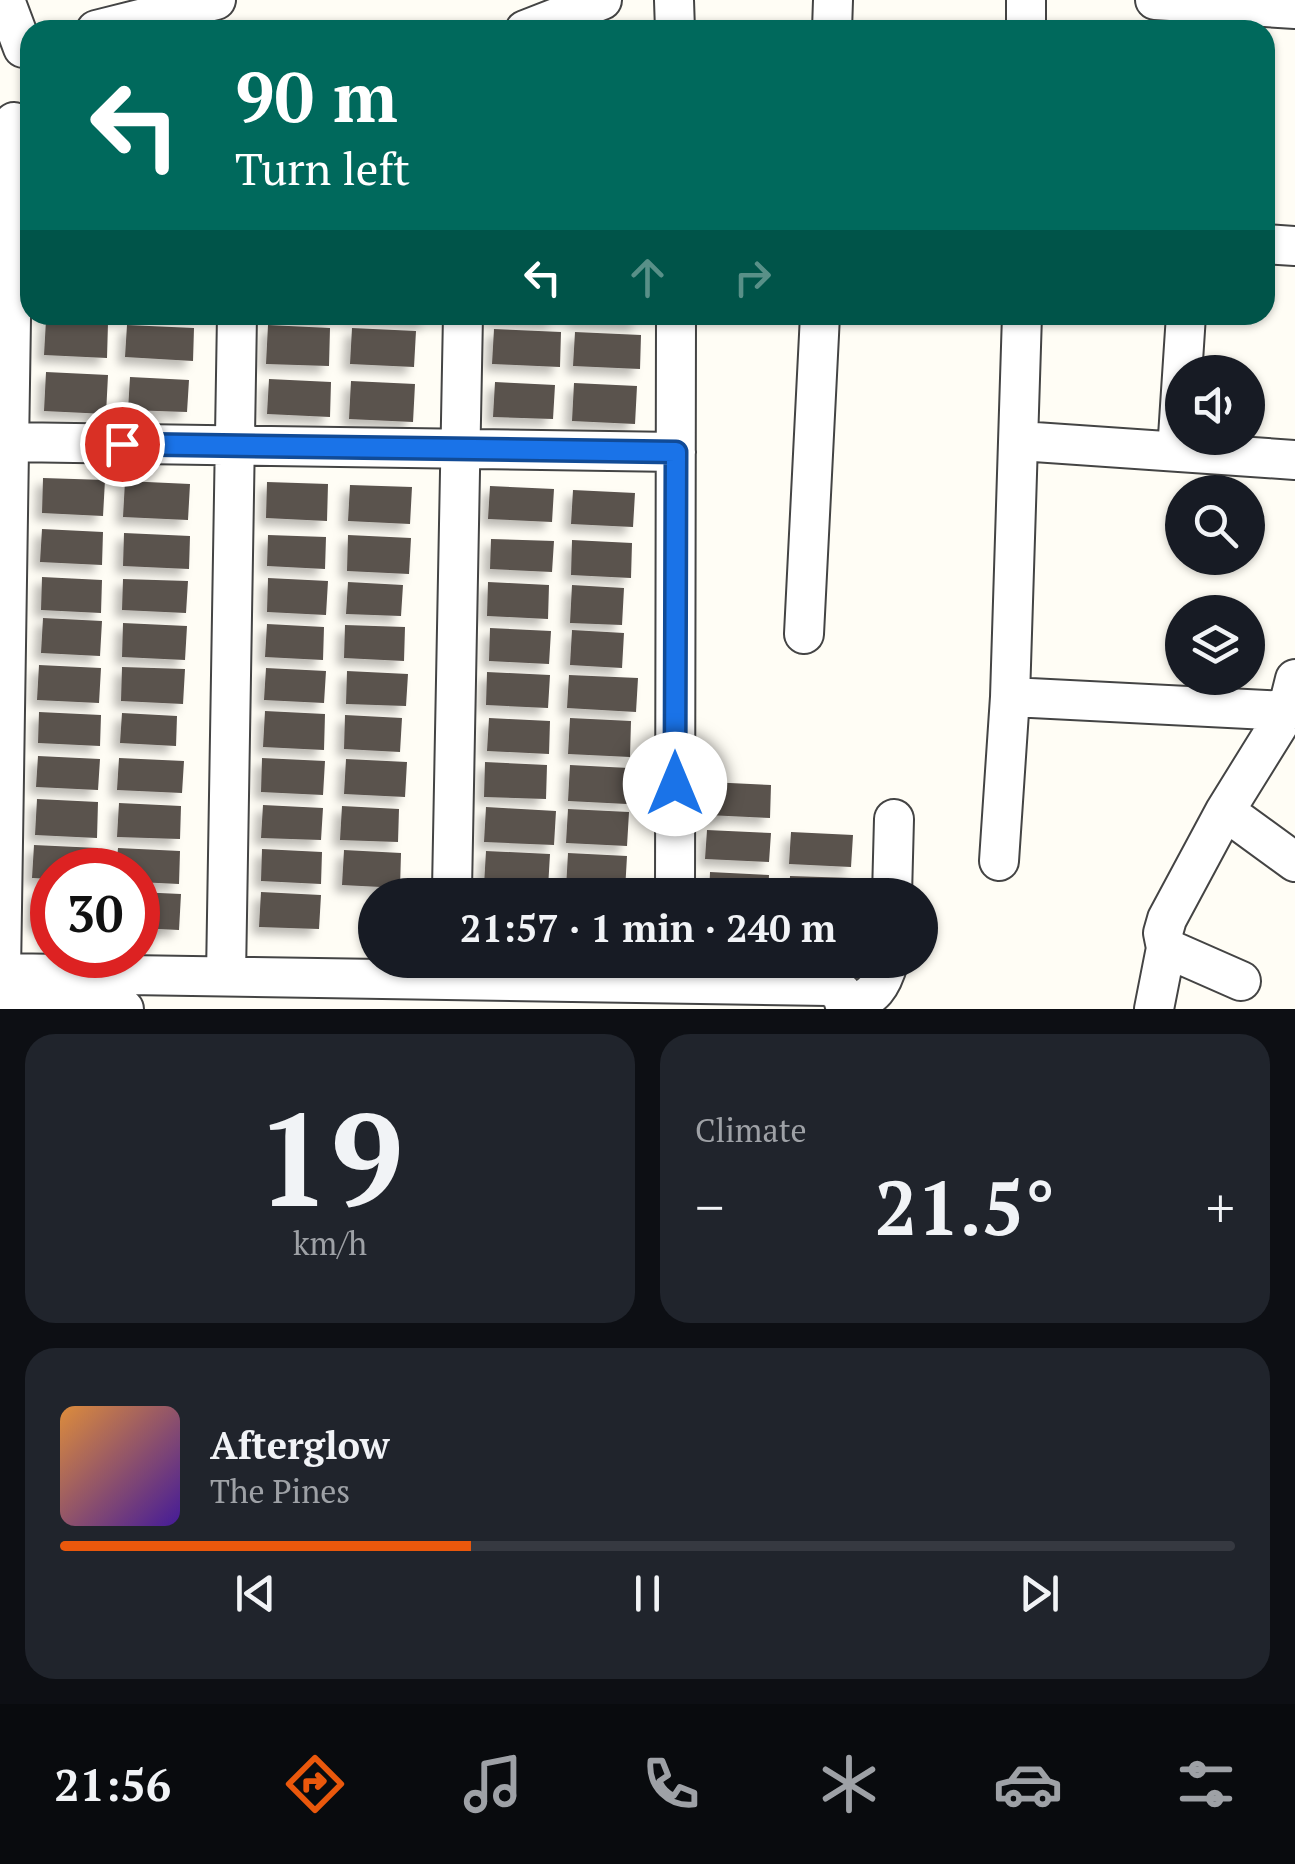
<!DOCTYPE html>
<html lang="en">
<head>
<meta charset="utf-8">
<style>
	:root { --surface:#171b24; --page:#20242c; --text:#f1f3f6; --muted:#9ea1a6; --line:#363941; --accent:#ea580c }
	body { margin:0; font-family:"PT Serif",serif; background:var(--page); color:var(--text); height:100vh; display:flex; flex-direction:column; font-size:38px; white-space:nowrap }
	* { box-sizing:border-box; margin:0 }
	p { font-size:32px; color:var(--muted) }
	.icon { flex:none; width:55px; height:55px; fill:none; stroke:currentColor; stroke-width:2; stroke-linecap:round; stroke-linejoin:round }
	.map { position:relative; height:1009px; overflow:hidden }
	.side { display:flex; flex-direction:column; gap:25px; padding:25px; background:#0d0f14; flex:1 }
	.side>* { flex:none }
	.hud { position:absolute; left:20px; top:20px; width:1255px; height:305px; border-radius:30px; box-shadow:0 2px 8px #0004; background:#00695c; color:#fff; overflow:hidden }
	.fabs { position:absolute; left:1165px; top:355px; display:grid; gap:20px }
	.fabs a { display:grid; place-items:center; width:100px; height:100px; border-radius:50%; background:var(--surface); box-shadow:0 2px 8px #0004; font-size:50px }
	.speed { position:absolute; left:30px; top:848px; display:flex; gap:20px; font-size:50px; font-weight:700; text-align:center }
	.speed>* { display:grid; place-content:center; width:130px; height:130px; border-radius:50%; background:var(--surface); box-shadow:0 2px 8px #0004; line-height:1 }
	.speed .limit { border:15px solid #d22; background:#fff; color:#111 }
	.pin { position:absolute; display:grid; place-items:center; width:85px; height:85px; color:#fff; margin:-42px; border:5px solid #fff; border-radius:50%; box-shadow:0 2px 10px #0007 }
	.me { position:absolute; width:110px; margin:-55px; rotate:0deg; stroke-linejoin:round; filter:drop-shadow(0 0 8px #0008) }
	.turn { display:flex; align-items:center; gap:35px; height:210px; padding:0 50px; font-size:45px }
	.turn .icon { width:130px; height:130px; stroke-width:2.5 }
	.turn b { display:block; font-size:70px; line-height:85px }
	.lanes { display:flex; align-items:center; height:95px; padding:0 50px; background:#0003; justify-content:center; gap:50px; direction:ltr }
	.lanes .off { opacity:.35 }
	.big { font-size:75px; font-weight:600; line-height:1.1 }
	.side .tile { flex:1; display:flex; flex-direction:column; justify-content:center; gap:15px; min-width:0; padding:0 35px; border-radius:30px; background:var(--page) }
	.side .dial { align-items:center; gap:0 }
	.dial b { font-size:130px; line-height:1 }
	.song { display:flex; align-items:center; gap:30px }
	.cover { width:120px; height:120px; border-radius:15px; background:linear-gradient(135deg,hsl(30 70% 55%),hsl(260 70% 35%)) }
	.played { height:10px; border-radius:5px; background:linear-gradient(90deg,var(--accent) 35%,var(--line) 35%) }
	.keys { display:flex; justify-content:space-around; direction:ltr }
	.heat { display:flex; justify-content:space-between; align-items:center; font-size:55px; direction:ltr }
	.side .tiles { flex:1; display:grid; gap:25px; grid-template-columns:1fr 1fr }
	.tile:last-child { grid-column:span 2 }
	.trip { position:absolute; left:358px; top:878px; width:580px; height:100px; border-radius:50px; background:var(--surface); box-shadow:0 2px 8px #0004; font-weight:600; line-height:100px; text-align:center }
	.tab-bar { display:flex; height:160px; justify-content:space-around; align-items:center; background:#090b0e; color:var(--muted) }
	.tab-bar .icon { width:70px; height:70px }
	.tab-bar .on { color:var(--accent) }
	.tab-bar b { font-size:45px; color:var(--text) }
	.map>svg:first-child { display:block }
	.building { fill:#5a524d; filter:url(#shadow) }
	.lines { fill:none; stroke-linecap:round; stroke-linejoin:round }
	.minor-casing { stroke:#444; stroke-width:42 }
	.minor { stroke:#fff; stroke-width:38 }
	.route-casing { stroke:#114b97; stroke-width:25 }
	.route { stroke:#1a73e8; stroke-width:18 }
</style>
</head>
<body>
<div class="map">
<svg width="1295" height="1009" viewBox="0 0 1295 1009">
	<defs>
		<filter id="shadow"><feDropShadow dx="-7" dy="7" stdDeviation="5" flood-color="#0004"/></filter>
	</defs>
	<rect width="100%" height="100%" fill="#fffdf5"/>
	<path class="building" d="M291,315H331V320L291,318Z
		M351,315H428L427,322L350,318Z
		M493,315H555V322L493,319Z
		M575,315H639V324L575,321Z
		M46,320L108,323L107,358L44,355Z
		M127,325L194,328L193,361L125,357Z
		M268,325L330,328L329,366L266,364Z
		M352,328L416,331L414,367L350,364Z
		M494,329L561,332L560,367L492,364Z
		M575,332L641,335L640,369L573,366Z
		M46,372L108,375L106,414L44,411Z
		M130,377L189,380L187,412L128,410Z
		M269,379L331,382L330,417L267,414Z
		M351,381L415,384L413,422L349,419Z
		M495,382L555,385L553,419L493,417Z
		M574,383L637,386L635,424L572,421Z
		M43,478L105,480L103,516L42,513Z
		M125,481L190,484L188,520L123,517Z
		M267,482L328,484L327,521L266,518Z
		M350,485L412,487L410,524L348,521Z
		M490,486L554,489L552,522L488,519Z
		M573,490L635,493L633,527L571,524Z
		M42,529L103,532L102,565L40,562Z
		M124,533L190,536L189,569L123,566Z
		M268,535L326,537L325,569L267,566Z
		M348,535L411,538L409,574L347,571Z
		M491,539L554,541L552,572L490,569Z
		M572,540L632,543L631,578L571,575Z
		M42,577L102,580L101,613L41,610Z
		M268,578L328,581L326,615L267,612Z
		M123,579L188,581L186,613L122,610Z
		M348,582L403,585L401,616L346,614Z
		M488,582L549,585L548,619L487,616Z
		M572,585L624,588L622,625L570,623Z
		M43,618L102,621L100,656L41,653Z
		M123,623L187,626L185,660L122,657Z
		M267,624L324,627L323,660L265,657Z
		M345,625L405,627L404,661L344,658Z
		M490,628L551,631L549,664L489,661Z
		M572,630L624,633L622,668L570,665Z
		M39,665L101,668L99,703L37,700Z
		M122,667L185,669L183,704L121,701Z
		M266,668L326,671L324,703L264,700Z
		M347,671L408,674L406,706L346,704Z
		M487,672L550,675L548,708L486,705Z
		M569,675L638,678L636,712L567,708Z
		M265,711L325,714L324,750L263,747Z
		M39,712L101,715L100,746L38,743Z
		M122,713L177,716L176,746L120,743Z
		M345,715L402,718L400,752L344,749Z
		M489,718L550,721L549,754L487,751Z
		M570,718L631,721L630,757L568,754Z
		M38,756L100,759L98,790L36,787Z
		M119,758L184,761L182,793L117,790Z
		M262,758L325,761L323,795L261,792Z
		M346,759L407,762L405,797L344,794Z
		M485,762L547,765L546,799L484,797Z
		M570,765L629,768L627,804L568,801Z
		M709,782L771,785L770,818L707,815Z
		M37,799L98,802L97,838L35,835Z
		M119,803L181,806L180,839L117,837Z
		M263,805L323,808L321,840L261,838Z
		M342,806L399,809L398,842L340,840Z
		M486,807L556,811L554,845L484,842Z
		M568,809L629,812L627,846L566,843Z
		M707,830L771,833L769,862L705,859Z
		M791,832L853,835L851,867L789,864Z
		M34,845L98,848L97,870H52V879L32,878Z
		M118,848L180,851L179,884L138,882V870H116Z
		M262,849L322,852L321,884L261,881Z
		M344,850L401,853L400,888L342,885Z
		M486,851L550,854L548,888L484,885Z
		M568,853L627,856L625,891L566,888Z
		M710,872L769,875L768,895H709Z
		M790,876L852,878L851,895H789Z
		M36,891L52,892V925L34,924Z
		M138,892L181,894L179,930L138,928Z
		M261,892L321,895L319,929L259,927Z"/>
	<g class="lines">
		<g class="minor-casing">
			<path id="minor" d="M5,0L23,48
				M674,0L675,30
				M1155,0L1295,9
				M96,30L216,0
				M525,30L602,0
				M832,30L833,0
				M1026,30V0
				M1265,244L1295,246
				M1022,315L1010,697L1287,711L1295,679
				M1020,441L1295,460
				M9,442L676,452
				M1177,452L1186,315
				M804,634L820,315
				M1225,811L1295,862
				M999,861L1010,697
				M452,890L463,315
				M675,895L676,315
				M892,895L894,819
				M0,973L828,986L841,992L846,1009
				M1,973L14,122
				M226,976L237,315
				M1241,981L1166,948L1163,933L1167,919L1225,811L1287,711
				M847,1006C874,998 882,986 889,960
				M0,1007L124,1009
				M1154,1009L1166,948"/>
		</g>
		<use href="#minor" class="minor"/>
	</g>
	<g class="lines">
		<g class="route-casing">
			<path id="route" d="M122,444L676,452L675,784"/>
		</g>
		<use href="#route" class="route"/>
	</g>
</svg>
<div class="fabs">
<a><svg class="icon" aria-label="sound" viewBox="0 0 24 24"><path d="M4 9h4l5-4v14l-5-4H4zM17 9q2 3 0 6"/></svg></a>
<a><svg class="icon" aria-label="search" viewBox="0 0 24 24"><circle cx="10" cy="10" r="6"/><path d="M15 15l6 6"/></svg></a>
<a><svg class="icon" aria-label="layers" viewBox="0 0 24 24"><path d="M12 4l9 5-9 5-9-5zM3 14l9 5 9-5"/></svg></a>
</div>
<div class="speed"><div class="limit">30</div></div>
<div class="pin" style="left:122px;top:444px;background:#d93025"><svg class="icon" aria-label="arrive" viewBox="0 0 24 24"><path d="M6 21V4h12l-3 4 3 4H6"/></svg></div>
<svg class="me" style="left:675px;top:784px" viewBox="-20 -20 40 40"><circle r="19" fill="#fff"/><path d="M0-13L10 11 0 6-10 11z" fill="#1a73e8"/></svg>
<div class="trip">21:57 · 1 min · 240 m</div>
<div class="hud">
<div class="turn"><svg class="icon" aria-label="left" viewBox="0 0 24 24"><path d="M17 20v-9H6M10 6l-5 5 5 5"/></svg><div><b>90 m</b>Turn left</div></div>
<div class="lanes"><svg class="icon" aria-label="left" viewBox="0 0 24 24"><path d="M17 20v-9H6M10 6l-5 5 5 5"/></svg><svg class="icon off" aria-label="ahead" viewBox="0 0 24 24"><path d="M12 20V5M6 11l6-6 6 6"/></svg><svg class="icon off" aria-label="right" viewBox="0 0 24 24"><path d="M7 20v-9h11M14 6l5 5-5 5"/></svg></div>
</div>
</div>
<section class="side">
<div class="tiles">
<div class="tile dial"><b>19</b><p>km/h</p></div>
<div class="tile"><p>Climate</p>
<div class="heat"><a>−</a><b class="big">21.5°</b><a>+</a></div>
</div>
<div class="tile">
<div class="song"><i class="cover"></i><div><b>Afterglow</b><p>The Pines</p></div></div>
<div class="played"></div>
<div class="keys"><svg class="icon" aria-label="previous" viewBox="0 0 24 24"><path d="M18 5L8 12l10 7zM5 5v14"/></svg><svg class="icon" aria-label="pause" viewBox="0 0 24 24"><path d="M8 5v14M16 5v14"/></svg><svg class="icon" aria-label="next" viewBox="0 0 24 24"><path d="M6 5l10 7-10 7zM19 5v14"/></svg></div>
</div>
</div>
</section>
<nav class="tab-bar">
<b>21:56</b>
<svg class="icon on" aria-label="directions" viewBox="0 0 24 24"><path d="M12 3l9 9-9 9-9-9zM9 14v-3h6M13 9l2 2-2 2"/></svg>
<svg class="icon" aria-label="music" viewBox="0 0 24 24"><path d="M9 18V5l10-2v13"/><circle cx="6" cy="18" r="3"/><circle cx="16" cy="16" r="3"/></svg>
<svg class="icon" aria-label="phone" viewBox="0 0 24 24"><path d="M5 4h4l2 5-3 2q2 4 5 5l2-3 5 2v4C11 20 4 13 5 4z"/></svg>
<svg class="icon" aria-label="climate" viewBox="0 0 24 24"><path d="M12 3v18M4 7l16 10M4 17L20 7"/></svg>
<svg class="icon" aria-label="car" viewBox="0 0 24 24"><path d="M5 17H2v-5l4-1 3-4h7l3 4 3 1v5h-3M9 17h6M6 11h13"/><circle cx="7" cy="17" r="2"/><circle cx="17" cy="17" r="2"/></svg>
<svg class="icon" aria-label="filters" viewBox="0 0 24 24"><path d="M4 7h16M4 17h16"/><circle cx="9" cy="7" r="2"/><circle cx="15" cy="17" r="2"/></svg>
</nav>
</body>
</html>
